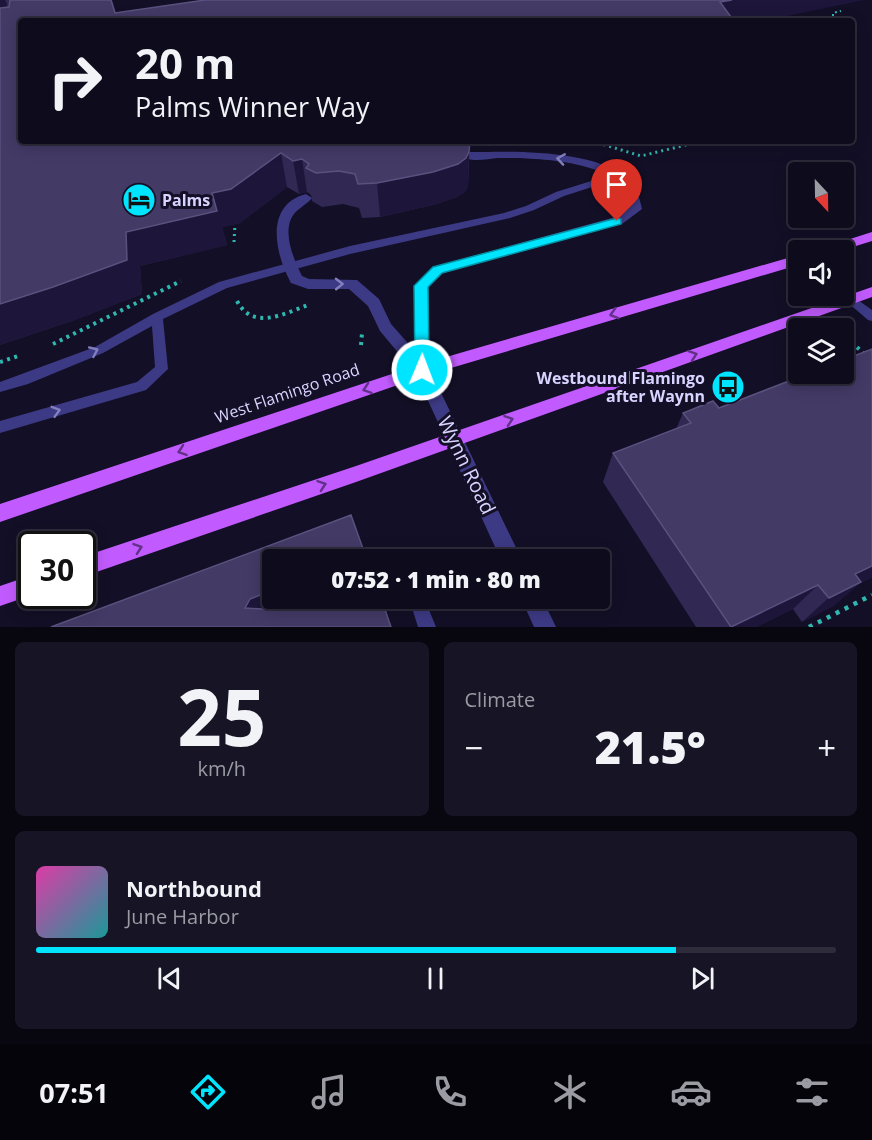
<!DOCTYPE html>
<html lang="en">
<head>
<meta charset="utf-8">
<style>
	:root { --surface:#0e0b1c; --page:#171425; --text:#f1f3f6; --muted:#9b9ba3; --line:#2e2b3b; --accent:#00e5ff }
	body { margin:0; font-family:"Open Sans",sans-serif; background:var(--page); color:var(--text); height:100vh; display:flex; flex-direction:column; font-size:22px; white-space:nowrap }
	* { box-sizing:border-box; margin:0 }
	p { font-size:20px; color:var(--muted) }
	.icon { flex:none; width:33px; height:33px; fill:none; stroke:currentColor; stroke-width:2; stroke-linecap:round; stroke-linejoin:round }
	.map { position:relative; height:627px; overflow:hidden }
	.sheet { display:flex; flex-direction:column; gap:15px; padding:15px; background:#08060f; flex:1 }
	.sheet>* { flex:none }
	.guide { position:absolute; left:18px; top:18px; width:837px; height:126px; border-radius:6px; box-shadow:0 3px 15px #0003,0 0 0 2px var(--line); background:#0e0b1c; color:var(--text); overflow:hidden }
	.needle { width:39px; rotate:158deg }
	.controls { position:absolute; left:788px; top:162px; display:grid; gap:12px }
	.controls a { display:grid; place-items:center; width:66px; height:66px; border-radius:6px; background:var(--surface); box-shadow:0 3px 15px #0003,0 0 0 2px var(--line); font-size:30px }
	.speed { position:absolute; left:18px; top:531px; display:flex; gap:12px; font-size:30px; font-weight:700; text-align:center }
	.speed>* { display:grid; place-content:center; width:78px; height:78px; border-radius:50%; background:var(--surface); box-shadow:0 3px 15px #0003,0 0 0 2px var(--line); line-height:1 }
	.speed .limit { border:3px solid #111; border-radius:9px; background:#fff; color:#111 }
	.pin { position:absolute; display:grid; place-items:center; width:51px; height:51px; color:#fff; margin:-62px -26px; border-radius:50% 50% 50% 0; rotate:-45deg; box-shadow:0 0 6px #0007 }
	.pin .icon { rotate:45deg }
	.me { position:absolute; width:66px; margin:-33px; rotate:1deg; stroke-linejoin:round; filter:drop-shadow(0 0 4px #0008) }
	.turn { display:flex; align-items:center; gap:21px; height:126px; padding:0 18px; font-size:27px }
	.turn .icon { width:78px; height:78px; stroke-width:2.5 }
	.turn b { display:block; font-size:42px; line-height:51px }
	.big { font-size:45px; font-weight:800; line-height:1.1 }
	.sheet .widget { flex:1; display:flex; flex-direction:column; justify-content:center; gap:9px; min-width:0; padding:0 21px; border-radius:9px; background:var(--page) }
	.sheet .dial { align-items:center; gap:0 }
	.dial b { font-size:78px; line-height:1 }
	.song { display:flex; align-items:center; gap:18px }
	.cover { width:72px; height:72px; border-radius:9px; background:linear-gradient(135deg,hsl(320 70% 55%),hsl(180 70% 35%)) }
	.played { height:6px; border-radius:3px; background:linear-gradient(90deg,var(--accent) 80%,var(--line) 80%) }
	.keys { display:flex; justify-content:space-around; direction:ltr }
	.heat { display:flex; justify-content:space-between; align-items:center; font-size:33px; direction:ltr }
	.sheet .tiles { flex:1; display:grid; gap:15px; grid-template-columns:1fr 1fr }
	.widget:last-child { grid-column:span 2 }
	.trip { position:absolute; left:262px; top:549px; width:348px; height:60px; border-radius:6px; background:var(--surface); box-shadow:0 3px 15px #0003,0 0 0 2px var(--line); font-weight:800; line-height:60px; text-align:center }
	.tab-bar { display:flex; height:96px; justify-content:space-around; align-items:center; background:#06040b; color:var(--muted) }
	.tab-bar .icon { width:42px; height:42px }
	.tab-bar .active { color:var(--accent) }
	.tab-bar b { font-size:27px; color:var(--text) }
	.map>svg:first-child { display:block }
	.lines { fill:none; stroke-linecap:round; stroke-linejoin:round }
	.path-far3 { stroke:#2fb8b0; stroke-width:2; stroke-dasharray:2 3; stroke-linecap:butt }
	.path-far2 { stroke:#2fb8b0; stroke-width:3; stroke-dasharray:2 4; stroke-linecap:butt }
	.path-far1 { stroke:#2fb8b0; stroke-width:4; stroke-dasharray:3 4.5; stroke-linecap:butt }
	.path { stroke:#2fb8b0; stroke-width:4.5; stroke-dasharray:4 6; stroke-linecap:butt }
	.service { fill:#3d3a85; fill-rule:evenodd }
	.minor { fill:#3d3a85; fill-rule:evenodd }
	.tertiary { fill:#3d3a85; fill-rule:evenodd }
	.primary { fill:#c25bff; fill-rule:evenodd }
	.wall { fill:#312854 }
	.shaded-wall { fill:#1d163a }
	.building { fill:#433a66; stroke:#5a527e; stroke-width:1.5 }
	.oneway { stroke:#837fbc }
	.oneway2 { stroke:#623188 }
	.route { fill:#00e5ff; stroke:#0095a6; stroke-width:1.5 }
	.labels { text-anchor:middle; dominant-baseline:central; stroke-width:6; stroke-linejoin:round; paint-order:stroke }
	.poi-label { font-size:16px; font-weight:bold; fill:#d9d4ff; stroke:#130f26; text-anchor:start }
	.street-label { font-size:16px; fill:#d9d4ff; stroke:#130f26 }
	.near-street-label { font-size:20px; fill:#d9d4ff; stroke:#130f26 }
</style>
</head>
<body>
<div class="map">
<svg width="872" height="627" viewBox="0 0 872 627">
	<rect width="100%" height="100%" fill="#130f26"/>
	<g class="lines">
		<path class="path-far3" d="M833,21V13L841,11"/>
		<path class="path-far2" d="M592,141L641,156L702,141
			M234,242L235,224"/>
		<path class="path-far1" d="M237,301C253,331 283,314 308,305
			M846,337L872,361
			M53,344L181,281
			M361,345L362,333
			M0,362L18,356"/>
		<path class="path" d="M809,627L872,595"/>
		<path class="service" d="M617,173L620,174V178L564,196L534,210L510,218L350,254L227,288L163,319L168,369L146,390L0,433V421L137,382L155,367L152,326L103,353L28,384L0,392V382L95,347L153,314L219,282L350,246L504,213L526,206L556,192Z
			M851,295L872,310V321L868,320L847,302L845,299L847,296Z
			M348,598H364L375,627H357Z
			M421,603L427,605L436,627H418L413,611L415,605Z"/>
		<path class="minor" d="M485,152C522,151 596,152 625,177C636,186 639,196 642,209L622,224L443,273L428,288L430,370L428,374L422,376L416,374L380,331L368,306L349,289H308L291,283C275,254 264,205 306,194L312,198C307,204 299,208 294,214C281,231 294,260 302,276L309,279L357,280L379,299L391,324L414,350V286L433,267L612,218L629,208C628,203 628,198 626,194C611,159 530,158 498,158C487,159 470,163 462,156L468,152Z"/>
		<path class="tertiary" d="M422,364L428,366L430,370L522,560H501L414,370L416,366Z
			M521,598H542L556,627H534Z"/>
		<path class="primary" d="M872,232V241L843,250H823L825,247Z
			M798,255V265L424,376L0,522V504L422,364Z
			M872,287V297L356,482L82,577V557L356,466Z
			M32,575V595L0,606V586Z"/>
	</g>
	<path class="wall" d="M0,0H112L116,13L864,0L21,21L470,141L468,186L465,192L457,197L433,205L380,217L362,218L359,208L343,204L322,207L312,201L311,195L307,192L299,194L287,187L240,223L222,227L227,245L140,266L142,294L72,321L0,345Z
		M872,349V577L860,583L833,606L802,622L793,609L756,627H696L603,482L613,453L676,429L683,413L719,408Z
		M273,560V598L351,610L370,609L366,598H381L391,627H51Z"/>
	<path class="shaded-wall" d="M0,0H5L7,4L5,29L0,31Z
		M732,0H864L763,21H714L720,2Z
		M469,152L468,186L465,192L457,197L433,205L380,217L377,183Z
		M281,153L287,187L240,223L222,227L227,245L140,266L142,294L72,321L0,345V304L126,232L212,193Z
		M302,159L307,192L299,194L293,161Z
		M872,566V577L860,583L833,606L802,622L855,574Z
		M818,585L793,609L756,627H731Z
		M273,590V598H309L260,619L245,608L250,599Z"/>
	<path class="building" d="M10,0H111L115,13L205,0H732L720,2L734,21H21V141H470L469,152L466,158L458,164L433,172L377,183L358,184L355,174L339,171L316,173L306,168L309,164L302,159L293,161L281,153L231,189L212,193L217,211L126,232L127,260L53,287L0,304V8L9,7Z
		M872,349V566L855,574L861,582L829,598L818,585L731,627L613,453L691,423L683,413L713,401L719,408L807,374H843V360Z
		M351,515L367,560H273V590L250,599L245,608L279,610L307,598H347L351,610L373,609L369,598H381L391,627H51Z"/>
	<defs><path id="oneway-chevron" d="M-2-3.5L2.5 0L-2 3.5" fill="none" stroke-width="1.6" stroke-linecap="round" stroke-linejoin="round" transform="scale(1.5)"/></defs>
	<g class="oneway">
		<use href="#oneway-chevron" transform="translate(561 159) rotate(-171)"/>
		<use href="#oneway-chevron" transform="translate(339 284) rotate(-1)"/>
		<use href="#oneway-chevron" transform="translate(94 351) rotate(-24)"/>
		<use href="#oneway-chevron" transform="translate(56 411) rotate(-16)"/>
	</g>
	<g class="oneway2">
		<use href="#oneway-chevron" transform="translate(614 314) rotate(164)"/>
		<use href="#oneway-chevron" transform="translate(693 355) rotate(-19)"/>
		<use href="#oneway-chevron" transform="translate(367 389) rotate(161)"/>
		<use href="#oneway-chevron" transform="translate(509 420) rotate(-19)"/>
		<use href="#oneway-chevron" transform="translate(182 451) rotate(161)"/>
		<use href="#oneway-chevron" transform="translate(322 485) rotate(-19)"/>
		<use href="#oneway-chevron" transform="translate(138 548) rotate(-19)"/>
	</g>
	<path class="route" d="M617,218L621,219V224L442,273L428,287L429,370L427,374H417L415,370L414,286L433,267Z"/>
	<defs>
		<g id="hotel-disc" transform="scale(1.725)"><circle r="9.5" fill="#00e5ff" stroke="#130f26"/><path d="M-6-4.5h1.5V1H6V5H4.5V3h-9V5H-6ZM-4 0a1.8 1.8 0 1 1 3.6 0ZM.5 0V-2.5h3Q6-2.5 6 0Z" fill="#111"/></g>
		<g id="bus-disc" transform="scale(1.725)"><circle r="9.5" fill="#00e5ff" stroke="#130f26"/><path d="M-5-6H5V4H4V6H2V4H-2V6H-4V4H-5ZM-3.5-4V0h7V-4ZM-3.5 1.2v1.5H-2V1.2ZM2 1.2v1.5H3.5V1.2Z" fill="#111"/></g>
	</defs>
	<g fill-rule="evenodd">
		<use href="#hotel-disc" x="139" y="200"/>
		<use href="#bus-disc" x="728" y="387"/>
	</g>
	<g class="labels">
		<g class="poi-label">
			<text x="162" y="200">Palms</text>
			<text x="705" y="378" text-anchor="end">Westbound Flamingo<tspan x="705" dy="18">after Waynn</tspan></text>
		</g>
		<g class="street-label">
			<text transform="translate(287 393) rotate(-19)">West Flamingo Road</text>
		</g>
		<g class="near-street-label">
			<text transform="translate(467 465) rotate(64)">Wynn Road</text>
		</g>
	</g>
</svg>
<div class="controls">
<a><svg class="needle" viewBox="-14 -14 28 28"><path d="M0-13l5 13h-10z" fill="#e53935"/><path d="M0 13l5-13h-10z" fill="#9b9ba3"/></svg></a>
<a><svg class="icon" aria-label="sound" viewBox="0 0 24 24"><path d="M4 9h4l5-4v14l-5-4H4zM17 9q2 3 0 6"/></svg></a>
<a><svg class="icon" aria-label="layers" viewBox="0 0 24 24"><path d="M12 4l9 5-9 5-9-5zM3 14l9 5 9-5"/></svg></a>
</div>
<div class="speed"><div class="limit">30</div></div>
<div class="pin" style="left:617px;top:221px;background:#d93025"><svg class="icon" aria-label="arrive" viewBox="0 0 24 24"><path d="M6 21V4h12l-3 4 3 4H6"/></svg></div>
<svg class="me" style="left:422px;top:370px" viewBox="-20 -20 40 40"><circle r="17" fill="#00e5ff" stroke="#fff" stroke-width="3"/><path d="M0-11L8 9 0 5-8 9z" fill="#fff"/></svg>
<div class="trip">07:52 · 1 min · 80 m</div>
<div class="guide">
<div class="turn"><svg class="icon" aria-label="right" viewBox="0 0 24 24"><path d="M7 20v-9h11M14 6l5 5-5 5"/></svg><div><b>20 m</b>Palms Winner Way</div></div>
</div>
</div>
<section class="sheet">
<div class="tiles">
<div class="widget dial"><b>25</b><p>km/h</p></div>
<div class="widget"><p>Climate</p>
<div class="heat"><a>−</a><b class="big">21.5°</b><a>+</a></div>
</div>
<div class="widget">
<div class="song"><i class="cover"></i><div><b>Northbound</b><p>June Harbor</p></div></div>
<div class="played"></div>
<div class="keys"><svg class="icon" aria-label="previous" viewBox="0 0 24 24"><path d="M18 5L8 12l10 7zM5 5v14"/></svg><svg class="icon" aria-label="pause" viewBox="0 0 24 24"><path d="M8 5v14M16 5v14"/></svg><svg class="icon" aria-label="next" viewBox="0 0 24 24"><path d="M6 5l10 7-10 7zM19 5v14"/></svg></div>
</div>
</div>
</section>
<nav class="tab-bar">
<b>07:51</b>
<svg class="icon active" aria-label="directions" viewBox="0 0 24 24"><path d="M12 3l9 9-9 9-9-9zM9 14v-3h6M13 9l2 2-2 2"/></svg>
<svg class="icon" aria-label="music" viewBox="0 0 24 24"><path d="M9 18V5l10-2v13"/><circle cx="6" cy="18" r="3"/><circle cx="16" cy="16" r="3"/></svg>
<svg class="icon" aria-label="phone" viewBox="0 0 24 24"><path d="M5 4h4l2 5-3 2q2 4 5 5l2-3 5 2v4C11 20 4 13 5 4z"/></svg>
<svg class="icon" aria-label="climate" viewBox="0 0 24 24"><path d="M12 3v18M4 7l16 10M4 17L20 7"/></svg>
<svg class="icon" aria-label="car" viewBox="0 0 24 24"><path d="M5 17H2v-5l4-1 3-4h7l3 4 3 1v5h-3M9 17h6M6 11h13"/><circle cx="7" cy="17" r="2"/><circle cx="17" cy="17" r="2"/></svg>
<svg class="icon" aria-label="filters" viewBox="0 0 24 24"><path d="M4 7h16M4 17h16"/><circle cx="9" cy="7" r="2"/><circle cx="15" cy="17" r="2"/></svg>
</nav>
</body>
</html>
